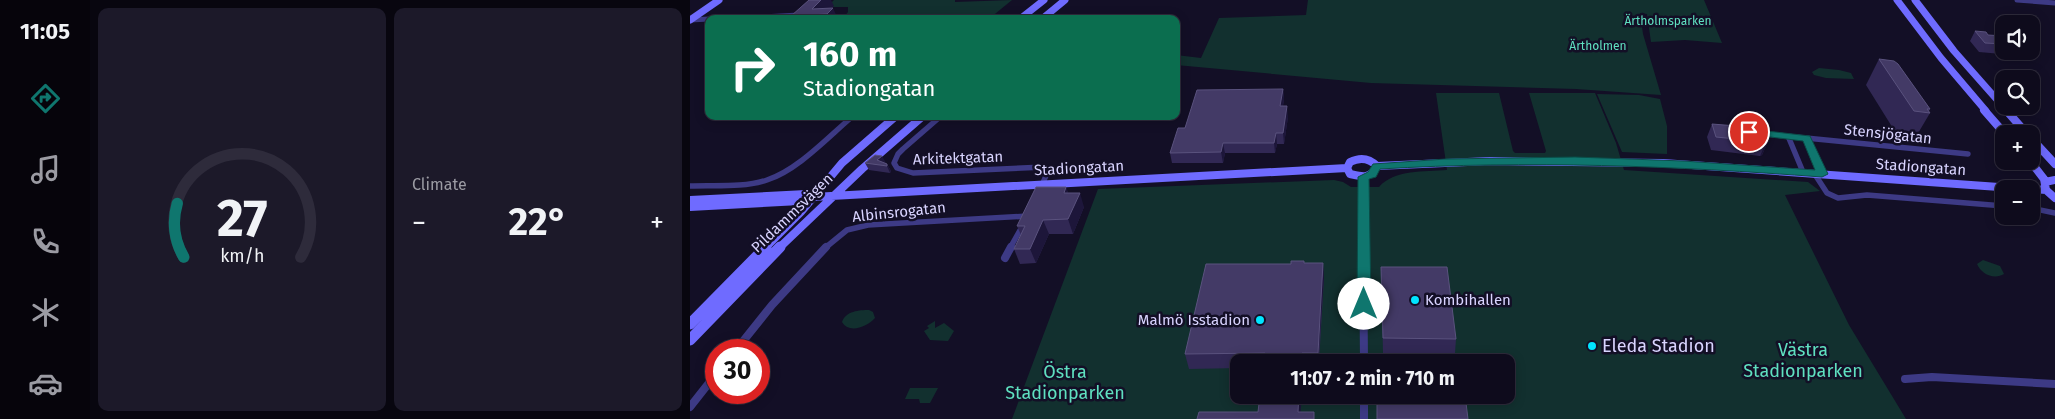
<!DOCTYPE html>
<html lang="en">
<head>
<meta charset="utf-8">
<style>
	:root { --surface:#0e0b1c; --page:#1c1929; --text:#f1f3f6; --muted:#9b9ba3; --line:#2e2b3b; --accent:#0f766e }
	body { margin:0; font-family:"Fira Sans",sans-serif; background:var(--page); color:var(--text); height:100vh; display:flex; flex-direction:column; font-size:19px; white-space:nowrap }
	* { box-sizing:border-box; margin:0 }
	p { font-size:16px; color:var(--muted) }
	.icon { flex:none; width:28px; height:28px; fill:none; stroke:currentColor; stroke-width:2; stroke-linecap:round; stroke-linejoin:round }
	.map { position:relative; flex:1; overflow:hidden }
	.panel { display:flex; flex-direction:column; gap:8px; padding:8px; background:#08060f; width:600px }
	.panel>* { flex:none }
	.hud { position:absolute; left:15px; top:15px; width:475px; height:105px; border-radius:10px; box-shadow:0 2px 12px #0003,0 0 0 1px var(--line); background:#0b6e4f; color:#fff; overflow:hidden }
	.tools { position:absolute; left:1305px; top:15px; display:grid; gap:10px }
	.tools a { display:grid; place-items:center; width:45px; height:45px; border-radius:10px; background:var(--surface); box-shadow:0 2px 12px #0003,0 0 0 1px var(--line); font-size:25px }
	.speed { position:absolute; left:15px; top:339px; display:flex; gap:10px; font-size:25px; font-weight:700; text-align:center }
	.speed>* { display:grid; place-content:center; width:65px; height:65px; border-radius:50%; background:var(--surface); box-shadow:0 2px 12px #0003,0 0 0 1px var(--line); line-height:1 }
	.speed .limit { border:8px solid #d22; background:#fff; color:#111 }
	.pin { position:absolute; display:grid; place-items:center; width:42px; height:42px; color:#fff; margin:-21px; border:2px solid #fff; border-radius:50%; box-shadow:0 1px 5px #0007 }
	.me { position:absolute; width:55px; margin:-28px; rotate:0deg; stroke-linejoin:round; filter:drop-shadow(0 0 4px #0008) }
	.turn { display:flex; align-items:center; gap:18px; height:105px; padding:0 15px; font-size:22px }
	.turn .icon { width:65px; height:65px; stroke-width:2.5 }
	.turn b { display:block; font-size:35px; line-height:42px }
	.big { font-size:38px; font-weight:700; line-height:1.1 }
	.panel .tile { flex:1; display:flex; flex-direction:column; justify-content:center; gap:8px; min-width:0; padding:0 18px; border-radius:10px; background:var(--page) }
	.panel .dial { align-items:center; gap:0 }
	.dial svg { height:130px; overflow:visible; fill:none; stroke:var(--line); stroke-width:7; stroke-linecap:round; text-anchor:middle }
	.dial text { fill:var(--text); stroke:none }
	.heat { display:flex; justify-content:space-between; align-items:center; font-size:28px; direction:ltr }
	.panel .tiles { flex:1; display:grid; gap:8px; grid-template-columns:repeat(2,1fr) }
	.trip { position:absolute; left:540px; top:354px; width:285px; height:50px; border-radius:10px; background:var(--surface); box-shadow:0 2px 12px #0003,0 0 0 1px var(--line); font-weight:700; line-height:50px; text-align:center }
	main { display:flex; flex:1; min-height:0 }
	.tabs { display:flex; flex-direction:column; width:90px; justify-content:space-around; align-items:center; background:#06040b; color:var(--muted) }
	.tabs .icon { width:35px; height:35px }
	.tabs .active { color:var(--accent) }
	.tabs b { font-size:22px; color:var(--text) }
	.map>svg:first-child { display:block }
	.green { fill:#12302f; fill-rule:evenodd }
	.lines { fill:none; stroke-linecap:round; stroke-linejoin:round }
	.street-far2 { stroke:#3d3a85; stroke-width:5 }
	.street-far1 { stroke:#3d3a85; stroke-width:5.5 }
	.street { stroke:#3d3a85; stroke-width:8 }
	.secondary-far2 { stroke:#6f6bff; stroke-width:7 }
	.secondary-far1 { stroke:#6f6bff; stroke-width:8 }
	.secondary { stroke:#6f6bff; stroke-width:11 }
	.wall { fill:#312854 }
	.shaded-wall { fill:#1d163a }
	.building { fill:#433a66; stroke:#5a527e }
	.route { fill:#0f766e; stroke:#0a4d48 }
	.poi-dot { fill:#00e5ff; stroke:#130f26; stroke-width:2 }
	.labels { text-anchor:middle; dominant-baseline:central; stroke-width:5; stroke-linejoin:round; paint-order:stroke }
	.far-park-label { font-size:12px; fill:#5fe0c0; stroke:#130f26 }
	.street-label { font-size:15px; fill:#d9d4ff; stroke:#130f26 }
	.poi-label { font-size:15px; fill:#d9d4ff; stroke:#130f26; text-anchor:start }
	.near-poi-label { font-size:18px; fill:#d9d4ff; stroke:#130f26; text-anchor:start }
	.near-park-label { font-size:18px; fill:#5fe0c0; stroke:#130f26 }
</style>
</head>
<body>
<main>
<nav class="tabs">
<b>11:05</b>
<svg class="icon active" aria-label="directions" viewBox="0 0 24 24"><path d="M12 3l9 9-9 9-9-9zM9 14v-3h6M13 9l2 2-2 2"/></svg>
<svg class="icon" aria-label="music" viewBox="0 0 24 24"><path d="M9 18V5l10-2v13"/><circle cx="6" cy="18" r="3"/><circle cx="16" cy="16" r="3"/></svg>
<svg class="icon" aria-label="phone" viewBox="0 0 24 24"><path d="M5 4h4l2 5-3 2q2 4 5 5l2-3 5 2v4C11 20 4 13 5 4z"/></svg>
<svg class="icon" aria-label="climate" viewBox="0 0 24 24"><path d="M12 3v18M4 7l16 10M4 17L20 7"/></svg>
<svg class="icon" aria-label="car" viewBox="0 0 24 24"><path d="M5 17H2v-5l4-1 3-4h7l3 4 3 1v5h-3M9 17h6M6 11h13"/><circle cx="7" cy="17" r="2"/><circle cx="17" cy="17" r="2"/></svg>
</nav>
<section class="panel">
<div class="tiles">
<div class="tile dial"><svg viewBox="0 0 100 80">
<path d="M14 69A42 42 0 1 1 86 69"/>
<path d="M14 69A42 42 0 0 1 10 36" stroke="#0f766e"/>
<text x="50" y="56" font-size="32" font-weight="700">27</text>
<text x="50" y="72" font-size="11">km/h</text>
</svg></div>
<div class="tile"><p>Climate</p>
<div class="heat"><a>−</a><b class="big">22°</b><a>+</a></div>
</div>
</div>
</section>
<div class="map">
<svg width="1365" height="419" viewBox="0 0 1365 419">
	<rect width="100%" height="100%" fill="#130f26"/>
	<path class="green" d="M144,0H265V2L322,0L300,18L152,19L158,12V7H143L130,2H142Z
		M618,0H1014L1032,43L995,40L961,42L957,14L950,13L953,34L971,95L886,89L681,83L486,65V55L511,58L529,18L616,15Z
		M1129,68L1149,70L1161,73L1164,79L1136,78L1124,75L1122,72Z
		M746,93H809L823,151L825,153H855L856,151L839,93H905L926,143L934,170L1118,182L1130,191L1095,195L1159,325L1216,419H322L408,189L644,180L653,182L661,187H689C705,169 734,172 757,170ZM549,362H816V395H549Z
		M907,94L949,95L970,99L977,126V154L932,152Z
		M1293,260L1310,266L1314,274C1304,280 1291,274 1287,264Z
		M179,310L183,312L185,318C177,327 159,334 152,322C156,311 169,310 179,310Z
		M245,321V328L254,323L264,331L258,341L240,340L234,331L239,328L237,326Z
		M220,388H248L240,403H230L229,399H215Z"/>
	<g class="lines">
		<path class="street-far2" d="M1327,0L1365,3
			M70,17L109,15
			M27,19H32
			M0,20L19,19"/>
		<path class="street-far1" d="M251,116L213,149L208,154L204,163L207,168L223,173L355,167L359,169L351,187
			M1065,133L1278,154
			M1098,136L1113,172
			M1116,138L1132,173
			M1124,173L1137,193L1148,198L1177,195L1314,206
			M673,177V248
			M0,186C25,185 53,188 77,180C108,170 138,137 163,116
			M1341,208L1365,213
			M135,248L157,230L178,225L338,216
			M320,248L333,225"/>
		<path class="street" d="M673,247L674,362
			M315,258L321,247
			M46,350L82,305L136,247
			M1215,379L1242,377L1365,384
			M674,395V419
			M0,407L26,374"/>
		<path class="secondary-far2" d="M1207,0L1251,58L1296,111
			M1225,0L1264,51L1317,111
			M330,19L354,0
			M352,19L375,0
			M0,20L29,0"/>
		<path class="secondary-far1" d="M1294,110L1315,134
			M1316,110L1337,134
			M1341,138L1365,164
			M1340,161L1354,179L1356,190L1365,198
			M687,166L800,161L973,163L1337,189
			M657,168L660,174C674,177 679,179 687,166
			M657,168L660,162C670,157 679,158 687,166
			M1355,182L1365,180
			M1341,189L1356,190
			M0,200L116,194L122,197
			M0,207L110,201L123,197L657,168
			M75,248L111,212L152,163L206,116
			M89,248L172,169L233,116"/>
		<path class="secondary" d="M0,324L76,247
			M0,340L90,247"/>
	</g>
	<path class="wall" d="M144,6L141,8L148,19H102L101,16Z
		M1285,31L1298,35L1314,36V51H1325L1323,55L1289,52L1280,41Z
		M1189,59L1240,109L1239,111L1240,113L1224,140L1209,138L1176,85Z
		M593,89L594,99L593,106L598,117L594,144H587L585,153H535L533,163H482L480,153L495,128Z
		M1022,124L1078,142L1072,155L1070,156L1021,150L1017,137Z
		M175,163H196H195L197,164L201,171L200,173L179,170Z
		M376,187L378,193L394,207L383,234H359L346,263L330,264L324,249L331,235L327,226Z
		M633,263L634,278L629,362H549V368L499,369L495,354L601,264Z
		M691,267L766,339L765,353H693Z"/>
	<path class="shaded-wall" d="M131,0H141L144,6L135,14L122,9Z
		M143,8L148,19H139L137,14Z
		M593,89L594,99L591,117L590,106Z
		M597,106L598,117L594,144L593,133Z
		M586,133L587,144L585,153L584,143Z
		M1076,142H1078L1072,155L1070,156Z
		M533,143L535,153L533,163L531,152Z
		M192,156L196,163L193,166L187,160Z
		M197,164L201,171L200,173L197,166Z
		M376,187L381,201L374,193Z
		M390,193L394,207L383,234L378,219Z
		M353,220L359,234L346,263L340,249Z
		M633,263L634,278L628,362V353Z
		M609,395H612L610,419L608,412Z"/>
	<path class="building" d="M119,0H131L122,9L143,8L137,14L101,16Z
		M1285,31L1296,32L1298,35L1314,36V44L1295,43Z
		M1189,59L1204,61L1208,64L1240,109H1237L1240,113L1224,111Z
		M593,89L590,106H597L593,133H586L584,143H533L531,152L480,153L488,128H495L507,90Z
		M1022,124L1071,128L1078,142H1076L1026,137Z
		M185,155L192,156L187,160L197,164V166L175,163Z
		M346,187H376L374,193H390L378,219L353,220L340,249H324L335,226H327Z
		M601,261H614V263H633L628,353H612V362H574L575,353L495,354L516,264H601Z
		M691,267H757L766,339L693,338Z
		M718,355H743L744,361H771V362H686V361H719Z
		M570,395H609L608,412H624V419H507L509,412H568Z
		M687,395H775L778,419H687Z"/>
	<path class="route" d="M1059,129L1120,136L1138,174L1132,177C985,166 838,160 690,169L686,177L679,179L681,304L679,308H669L667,304L668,177L678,172L683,164L756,159L885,157L993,161L1125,170L1113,141L1056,134L1054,132Z"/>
	<g class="poi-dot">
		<circle cx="725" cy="300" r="5"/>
		<circle cx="570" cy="320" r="5"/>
		<circle cx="902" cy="346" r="5"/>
	</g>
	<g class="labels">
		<g class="far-park-label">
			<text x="978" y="21">Ärtholmsparken</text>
			<text x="908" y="46">Ärtholmen</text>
		</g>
		<g class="street-label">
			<text transform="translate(1198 134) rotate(6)">Stensjögatan</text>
			<text transform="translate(268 158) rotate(-2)">Arkitektgatan</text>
			<text transform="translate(1231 167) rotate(4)">Stadiongatan</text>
			<text transform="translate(389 168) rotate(-3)">Stadiongatan</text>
			<text transform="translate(209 212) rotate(-6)">Albinsrogatan</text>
			<text transform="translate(102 213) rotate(-44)">Pildammsvägen</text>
		</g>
		<g class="poi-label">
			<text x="735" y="300">Kombihallen</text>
			<text x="560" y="320" text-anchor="end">Malmö Isstadion</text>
		</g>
		<g class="near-poi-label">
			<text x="912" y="346">Eleda Stadion</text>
		</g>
		<g class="near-park-label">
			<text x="1113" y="350">Västra<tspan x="1113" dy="21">Stadionparken</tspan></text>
			<text x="375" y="372">Östra<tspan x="375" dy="21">Stadionparken</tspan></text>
		</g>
	</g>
</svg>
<div class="tools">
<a><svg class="icon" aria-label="sound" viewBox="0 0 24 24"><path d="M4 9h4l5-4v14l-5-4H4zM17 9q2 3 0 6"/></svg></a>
<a><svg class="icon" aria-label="search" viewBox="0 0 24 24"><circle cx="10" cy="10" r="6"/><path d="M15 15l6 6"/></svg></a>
<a>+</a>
<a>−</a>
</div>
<div class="speed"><div class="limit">30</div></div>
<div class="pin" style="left:1059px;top:132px;background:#d93025"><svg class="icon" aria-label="arrive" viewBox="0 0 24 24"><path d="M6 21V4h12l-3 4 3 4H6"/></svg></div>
<svg class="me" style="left:674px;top:304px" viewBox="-20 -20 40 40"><circle r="19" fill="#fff"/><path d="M0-13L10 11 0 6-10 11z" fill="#0f766e"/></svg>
<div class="trip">11:07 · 2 min · 710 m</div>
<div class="hud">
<div class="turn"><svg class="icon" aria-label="right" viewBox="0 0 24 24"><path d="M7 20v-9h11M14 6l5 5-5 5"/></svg><div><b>160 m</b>Stadiongatan</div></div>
</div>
</div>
</main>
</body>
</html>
